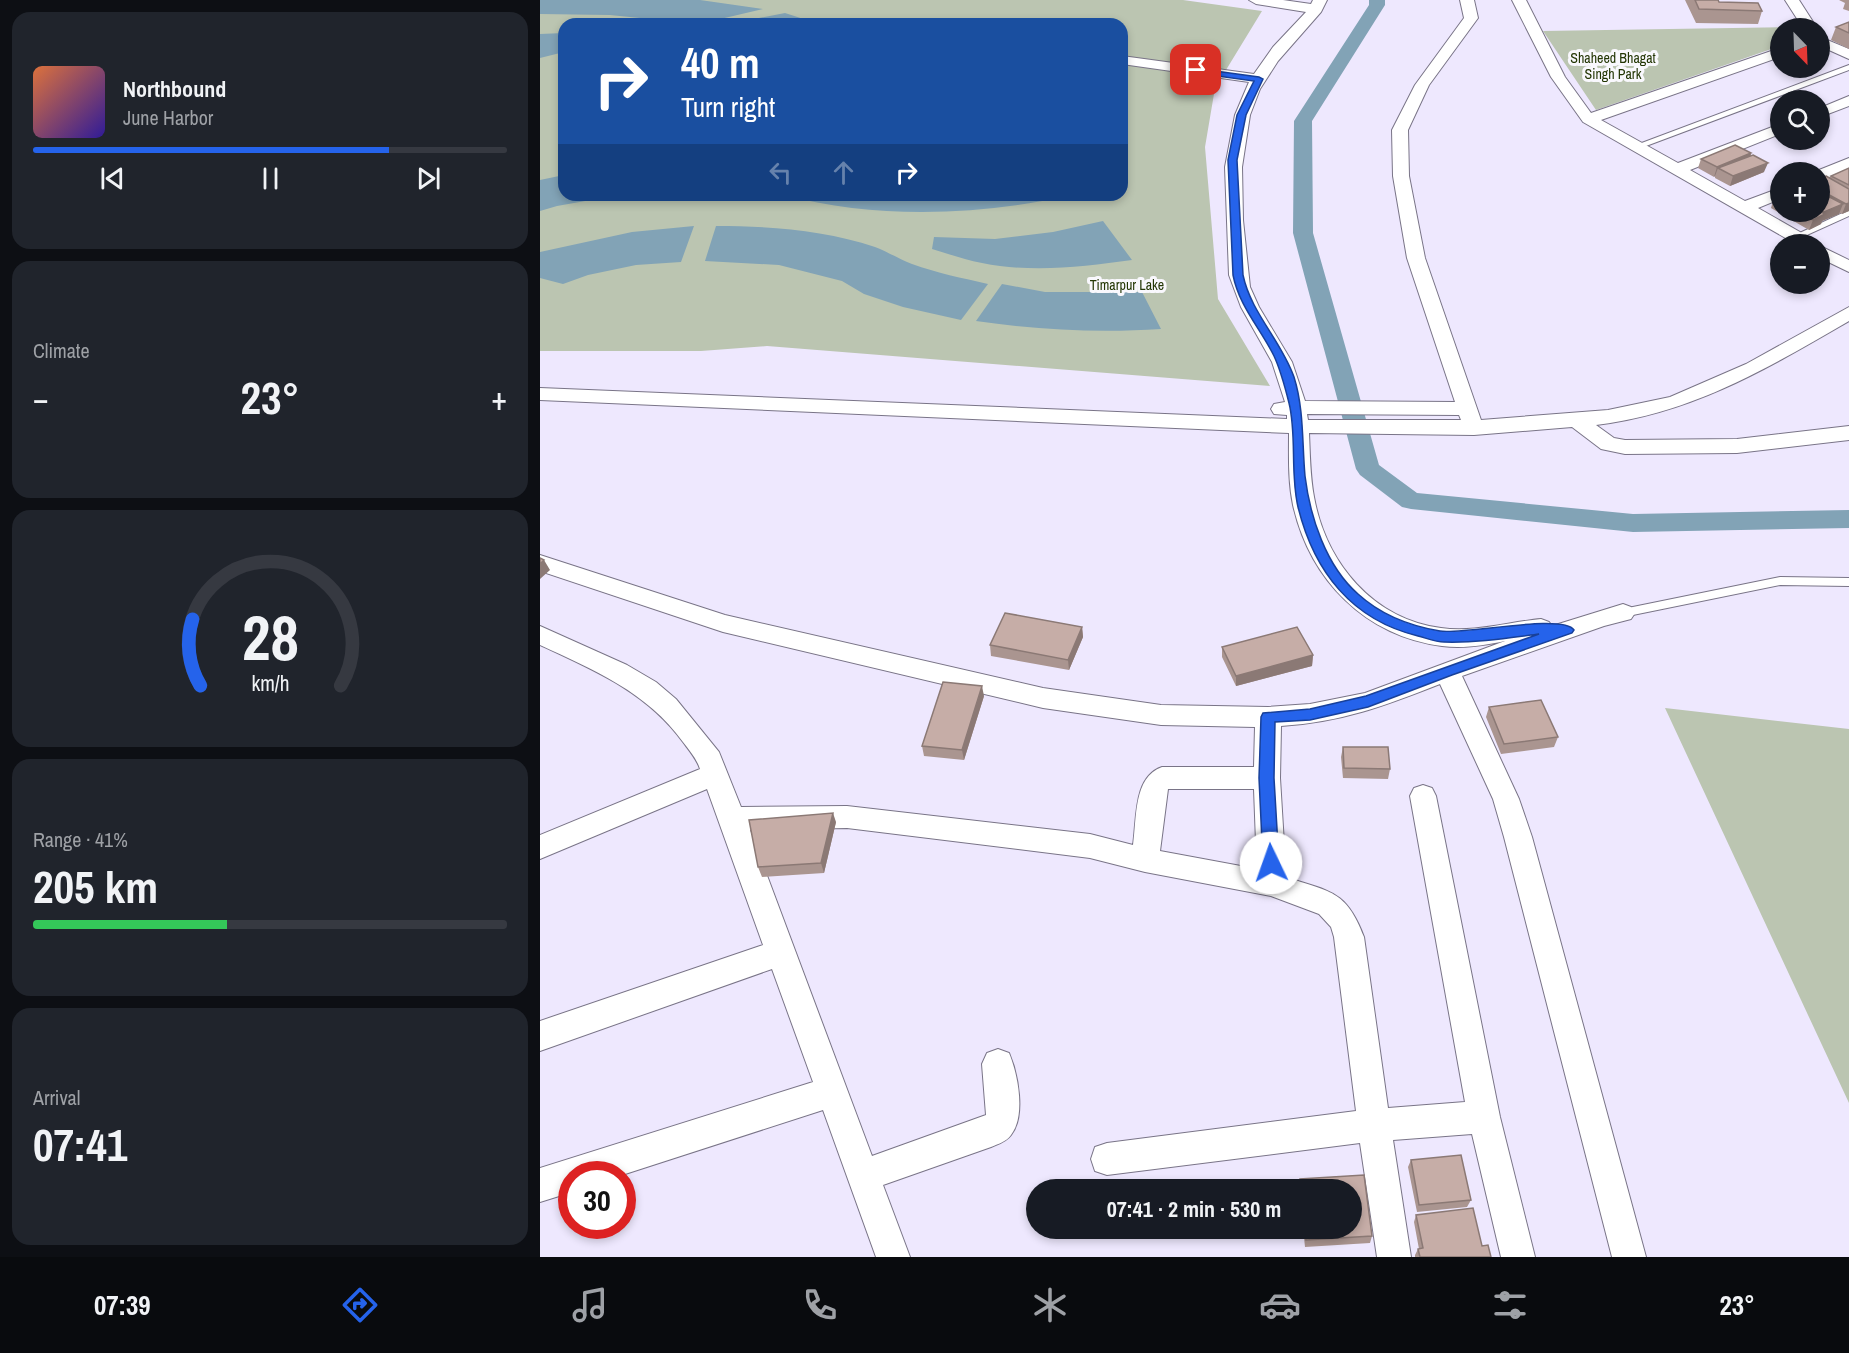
<!DOCTYPE html>
<html lang="en">
<head>
<meta charset="utf-8">
<style>
	:root { --surface:#171b24; --page:#20242c; --text:#f1f3f6; --muted:#9ea1a6; --line:#363941; --accent:#2563eb }
	body { margin:0; font-family:"Archivo Narrow",sans-serif; background:var(--page); color:var(--text); height:100vh; display:flex; flex-direction:column; font-size:22px; white-space:nowrap }
	* { box-sizing:border-box; margin:0 }
	p { font-size:20px; color:var(--muted) }
	.icon { flex:none; width:33px; height:33px; fill:none; stroke:currentColor; stroke-width:2; stroke-linecap:round; stroke-linejoin:round }
	.map { position:relative; flex:1; overflow:hidden }
	.side { display:flex; flex-direction:column; gap:12px; padding:12px; background:#0d0f14; width:540px }
	.side>* { flex:none }
	.top-card { position:absolute; left:18px; top:18px; width:570px; height:183px; border-radius:18px; box-shadow:0 3px 9px #0003; background:#1a4fa0; color:#fff; overflow:hidden }
	.needle { width:39px; rotate:157deg }
	.fabs { position:absolute; left:1230px; top:18px; display:grid; gap:12px }
	.fabs a { display:grid; place-items:center; width:60px; height:60px; border-radius:50%; background:var(--surface); box-shadow:0 3px 9px #0003; font-size:30px }
	.speed { position:absolute; left:18px; top:1161px; display:flex; gap:12px; font-size:30px; font-weight:700; text-align:center }
	.speed>* { display:grid; place-content:center; width:78px; height:78px; border-radius:50%; background:var(--surface); box-shadow:0 3px 9px #0003; line-height:1 }
	.speed .limit { border:9px solid #d22; background:#fff; color:#111 }
	.pin { position:absolute; display:grid; place-items:center; width:51px; height:51px; color:#fff; margin:-26px; border-radius:12px; box-shadow:0 3px 9px #0006 }
	.me { position:absolute; width:66px; margin:-33px; rotate:357deg; stroke-linejoin:round; filter:drop-shadow(0 0 4px #0008) }
	.turn { display:flex; align-items:center; gap:21px; height:126px; padding:0 24px; font-size:27px }
	.turn .icon { width:78px; height:78px; stroke-width:2.5 }
	.turn b { display:block; font-size:42px; line-height:51px }
	.lanes { display:flex; align-items:center; height:57px; padding:0 24px; background:#0003; justify-content:center; gap:30px; direction:ltr }
	.lanes .off { opacity:.35 }
	.big { font-size:45px; font-weight:700; line-height:1.1 }
	.side .tile { flex:1; display:flex; flex-direction:column; justify-content:center; gap:9px; min-width:0; padding:0 21px; border-radius:18px; background:var(--page) }
	.side .dial { align-items:center; gap:0 }
	.dial svg { height:156px; overflow:visible; fill:none; stroke:var(--line); stroke-width:7; stroke-linecap:round; text-anchor:middle }
	.dial text { fill:var(--text); stroke:none }
	.song { display:flex; align-items:center; gap:18px }
	.cover { width:72px; height:72px; border-radius:9px; background:linear-gradient(135deg,hsl(20 70% 55%),hsl(250 70% 35%)) }
	.played { height:6px; border-radius:3px; background:linear-gradient(90deg,var(--accent) 75%,var(--line) 75%) }
	.keys { display:flex; justify-content:space-around; direction:ltr }
	.heat { display:flex; justify-content:space-between; align-items:center; font-size:33px; direction:ltr }
	.charge { height:9px; border-radius:4px; background:linear-gradient(90deg,#34c759 41%,var(--line) 0) }
	.trip { position:absolute; left:486px; top:1179px; width:336px; height:60px; border-radius:30px; background:var(--surface); box-shadow:0 3px 9px #0003; font-weight:700; line-height:60px; text-align:center }
	.menu { display:flex; height:96px; justify-content:space-around; align-items:center; background:#090b0e; color:var(--muted) }
	.menu .icon { width:42px; height:42px }
	.menu .on { color:var(--accent) }
	.menu b { font-size:27px; color:var(--text) }
	main { display:flex; flex:1; min-height:0 }
	.map>svg:first-child { display:block }
	.green { fill:#bbc5b1; fill-rule:evenodd }
	.water { fill:#82a3b6 }
	.lines { fill:none; stroke-linecap:round; stroke-linejoin:round }
	.canal { fill:#82a3b6; fill-rule:evenodd }
	.lane-casing { stroke:#797487; stroke-width:2 }
	.street-casing { stroke:#797487; stroke-width:2 }
	.lane { fill:#fff; fill-rule:evenodd }
	.street { fill:#fff; fill-rule:evenodd }
	.wall { fill:#aa9590 }
	.shaded-wall { fill:#8b7975 }
	.building { fill:#c6ada7; stroke:#8b7975; stroke-width:1.5 }
	.route { fill:#2563eb; stroke:#184099; stroke-width:1.5 }
	.labels { text-anchor:middle; dominant-baseline:central; stroke-width:6; stroke-linejoin:round; paint-order:stroke }
	.far-park-label { font-size:14px; fill:#233604; stroke:#f9f8fd }
</style>
</head>
<body>
<main>
<section class="side">
<div class="tile">
<div class="song"><i class="cover"></i><div><b>Northbound</b><p>June Harbor</p></div></div>
<div class="played"></div>
<div class="keys"><svg class="icon" aria-label="previous" viewBox="0 0 24 24"><path d="M18 5L8 12l10 7zM5 5v14"/></svg><svg class="icon" aria-label="pause" viewBox="0 0 24 24"><path d="M8 5v14M16 5v14"/></svg><svg class="icon" aria-label="next" viewBox="0 0 24 24"><path d="M6 5l10 7-10 7zM19 5v14"/></svg></div>
</div>
<div class="tile"><p>Climate</p>
<div class="heat"><a>−</a><b class="big">23°</b><a>+</a></div>
</div>
<div class="tile dial"><svg viewBox="0 0 100 80">
<path d="M14 69A42 42 0 1 1 86 69"/>
<path d="M14 69A42 42 0 0 1 10 35" stroke="#2563eb"/>
<text x="50" y="56" font-size="32" font-weight="700">28</text>
<text x="50" y="72" font-size="11">km/h</text>
</svg></div>
<div class="tile"><p>Range · 41%</p><b class="big">205 km</b><div class="charge"></div></div>
<div class="tile"><p>Arrival</p><b class="big">07:41</b></div>
</section>
<div class="map">
<svg width="1309" height="1257" viewBox="0 0 1309 1257">
	<rect width="100%" height="100%" fill="#eee8fe"/>
	<path class="green" d="M0,0H643L722,11L675,88L665,147L678,299L730,386L227,346L161,351H0ZM24,24H582V195H24Z
		M1256,27L1257,28H1240V46L1056,110L1003,31Z
		M1125,708L1309,729V1103Z"/>
	<path class="water" d="M0,0H160L223,9L159,24L70,15L0,14Z
		M245,13L279,24H188Z
		M24,33V52L0,58V34Z
		M24,175V195H79L17,206L0,211V180Z
		M243,195H527L528,196C434,216 336,219 243,195Z
		M563,221L592,260C542,267 492,273 442,263C425,260 409,254 392,249L394,237L455,239L513,232Z
		M154,226L141,262L96,265L48,275L23,284L0,278V252L92,232Z
		M176,226C228,226 285,230 335,247C348,252 359,259 372,264C397,273 422,278 448,284L421,320L363,307L324,294L302,281L239,265L165,261Z
		M462,284L505,292H602L621,329C559,333 498,330 436,321Z"/>
	<g class="lines">
		<path class="canal" d="M829,0H845V5L772,121L773,233L839,465L877,493L1093,514L1309,510V528L1093,532L871,509L862,507L820,475L816,469L753,233L754,121L829,5Z"/>
		<g class="lane-casing">
			<path id="lane" d="M1309,65V70L1098,149L1091,147Z
				M1309,210V216L1258,239L1251,237Z
				M1240,577L1309,578V586L1240,585L1083,617L1077,613L1083,609Z"/>
		</g>
		<g class="street-casing">
			<path id="street" d="M709,0H743L771,4L773,0H787L781,12L738,61L720,89L710,115L702,167L703,220L710,287L719,307L752,362L765,401L915,402L867,258L853,176L852,130L875,85L924,18L920,0H934L938,18L889,85L868,130L869,176L885,258L941,420L1068,410L1130,397L1206,364L1309,307V321C1226,369 1153,413 1056,425L1074,438L1085,440L1197,439L1309,426V440L1197,453L1085,454L1061,449L1032,427L934,435L769,433C770,454 770,476 774,497C786,563 833,619 901,628C934,633 968,622 1001,619L1009,622L1012,626L1083,604L1091,607L1095,613L1091,619L1064,626L922,676L979,799L992,837L1106,1257H1072L964,837L953,799L900,684C844,706 802,722 741,726L740,778L746,877C789,892 806,889 824,937L848,1108L925,1102L870,796L874,788L883,785L892,788L896,796L960,1117L995,1257H961L932,1134L853,1140L871,1257H837L820,1143L567,1175L555,1171L551,1159L555,1147L567,1143L816,1111L794,937L791,927L779,914L731,896L605,872L550,858L307,828L210,830L332,1156L446,1115L442,1064L447,1053L458,1049L469,1053C478,1074 486,1116 471,1135C466,1142 458,1144 451,1147L343,1185L370,1257H336L283,1110L82,1175L32,1174V1192L0,1202V1168L273,1082L232,969L0,1051V1021L223,945L167,789L0,859V835L160,769C157,759 149,750 143,742C107,692 54,670 0,645V626L87,665L116,682L136,699L179,752L201,807L307,806L550,834L593,845C597,819 593,777 622,767H714L715,727L621,725L503,708L183,632L0,571V555L185,615L503,688L621,705L728,707L770,704L825,693L965,641C945,645 923,649 902,646C825,636 770,580 753,505C748,481 749,457 749,433L0,400V388L747,419V415L734,414L731,409L734,404L745,402L732,362L701,307L689,275L685,167L695,115L709,82L582,64V56L714,74L733,47L766,12L716,4ZM767,414L919,415L921,420H768ZM628,789H714L717,869L620,851Z
				M972,0H986L1025,77L1051,113L1240,48V57L1061,120L1138,163L1240,124V134L1150,170L1205,201L1240,188V199L1218,208L1274,240L1276,244H1256L1043,122L1011,77Z
				M1245,0H1259L1277,28H1263Z
				M1280,37L1309,49V59L1280,46Z
				M1309,96V106L1280,117V108Z
				M1309,158V169L1280,181V172H1274Z
				M1280,246L1309,260V272L1280,258Z"/>
		</g>
		<use href="#lane" class="lane"/>
		<use href="#street" class="street"/>
	</g>
	<path class="wall" d="M1145,0H1178L1179,2L1222,11L1218,24L1156,23Z
		M1299,0H1309V11L1303,9L1305,3Z
		M1309,22V49L1291,40L1296,27Z
		M1211,153V155L1224,172L1190,186L1175,178V176L1174,177L1158,168L1161,159Z
		M1309,168V211L1302,214L1300,213L1299,214L1282,221L1281,224L1269,230L1231,208L1234,198L1240,195V212H1280V179L1289,178L1291,176Z
		M542,627L543,637L529,670L451,656L450,645Z
		M682,647L773,655L772,666L696,686L682,657Z
		M444,696L424,760L384,756L382,746Z
		M949,707L1018,737L1014,747L961,754L946,717Z
		M803,747L850,769L848,779L803,778L801,757Z
		M296,822L284,873L222,877L218,867Z
		M871,1160L931,1200L927,1207L877,1212L868,1167Z
		M824,1175L832,1236L830,1243L765,1247L763,1228H812V1190H759L760,1179Z
		M876,1215L942,1246L951,1257H875V1255L878,1249H879L874,1222Z"/>
	<path class="shaded-wall" d="M1211,153L1208,163L1178,168L1175,176L1174,177L1177,167Z
		M1228,163L1224,172L1190,186L1193,176Z
		M1309,203V211L1302,214L1306,204Z
		M1303,204L1299,214L1282,221L1281,224L1269,230L1273,220L1283,215L1284,212Z
		M4,560L10,570L0,579V564Z
		M542,627L543,637L529,670L528,660Z
		M773,655L772,666L696,686V676Z
		M442,686L444,696L424,760L422,750Z
		M293,813L296,822L284,873L281,863Z"/>
	<path class="building" d="M1155,0H1178L1179,2L1218,3L1222,11L1159,9Z
		M1309,22V33L1296,27Z
		M1195,145L1211,153L1177,167L1161,159Z
		M1213,155L1228,163L1193,176L1178,168Z
		M1309,168V185L1291,176Z
		M1286,176L1309,189V203L1306,204L1280,190V179Z
		M1280,192L1303,204L1284,212L1280,209Z
		M1240,195V201L1234,198Z
		M1280,211L1285,214L1273,220L1258,212Z
		M0,558L4,560L0,564Z
		M465,613L542,627L528,660L450,645Z
		M757,627L773,655L696,676L682,647Z
		M403,682L442,686L422,750L382,746Z
		M1001,700L1018,737L964,744L949,707Z
		M803,747H848L850,769L804,768Z
		M293,813L281,863L218,867L209,820Z
		M921,1155L931,1200L879,1205L871,1160Z
		M824,1175L832,1236L766,1240L765,1228H812V1190H761L760,1179Z
		M933,1208L942,1246L948,1245L951,1257H880L878,1249L883,1248L876,1215Z"/>
	<path class="route" d="M653,68L719,77L723,79L706,115L697,160L703,275C711,313 741,340 754,377C764,409 762,442 765,476C770,517 786,566 818,594C841,615 870,626 900,631C924,635 1023,613 1034,630L1032,633L912,675L828,707L770,720L735,722L734,778L739,863L737,868L731,870L726,868L723,863L719,778L721,717L723,713L770,709L826,696L999,634C968,638 936,643 904,642C896,642 886,638 878,636C812,620 774,572 758,507C750,473 757,435 749,403C745,387 741,371 734,356C720,328 699,306 693,275L688,160L697,115L714,81L656,73L652,70Z"/>
	<g class="labels">
		<g class="far-park-label">
			<text x="1073" y="58">Shaheed Bhagat<tspan x="1073" dy="16">Singh Park</tspan></text>
			<text x="587" y="285">Timarpur Lake</text>
		</g>
	</g>
</svg>
<div class="fabs">
<a><svg class="needle" viewBox="-14 -14 28 28"><path d="M0-13l5 13h-10z" fill="#e53935"/><path d="M0 13l5-13h-10z" fill="#9ea1a6"/></svg></a>
<a><svg class="icon" aria-label="search" viewBox="0 0 24 24"><circle cx="10" cy="10" r="6"/><path d="M15 15l6 6"/></svg></a>
<a>+</a>
<a>−</a>
</div>
<div class="speed"><div class="limit">30</div></div>
<div class="pin" style="left:656px;top:70px;background:#d93025"><svg class="icon" aria-label="arrive" viewBox="0 0 24 24"><path d="M6 21V4h12l-3 4 3 4H6"/></svg></div>
<svg class="me" style="left:731px;top:863px" viewBox="-20 -20 40 40"><circle r="19" fill="#fff"/><path d="M0-13L10 11 0 6-10 11z" fill="#2563eb"/></svg>
<div class="trip">07:41 · 2 min · 530 m</div>
<div class="top-card">
<div class="turn"><svg class="icon" aria-label="right" viewBox="0 0 24 24"><path d="M7 20v-9h11M14 6l5 5-5 5"/></svg><div><b>40 m</b>Turn right</div></div>
<div class="lanes"><svg class="icon off" aria-label="left" viewBox="0 0 24 24"><path d="M17 20v-9H6M10 6l-5 5 5 5"/></svg><svg class="icon off" aria-label="ahead" viewBox="0 0 24 24"><path d="M12 20V5M6 11l6-6 6 6"/></svg><svg class="icon" aria-label="right" viewBox="0 0 24 24"><path d="M7 20v-9h11M14 6l5 5-5 5"/></svg></div>
</div>
</div>
</main>
<nav class="menu">
<b>07:39</b>
<svg class="icon on" aria-label="directions" viewBox="0 0 24 24"><path d="M12 3l9 9-9 9-9-9zM9 14v-3h6M13 9l2 2-2 2"/></svg>
<svg class="icon" aria-label="music" viewBox="0 0 24 24"><path d="M9 18V5l10-2v13"/><circle cx="6" cy="18" r="3"/><circle cx="16" cy="16" r="3"/></svg>
<svg class="icon" aria-label="phone" viewBox="0 0 24 24"><path d="M5 4h4l2 5-3 2q2 4 5 5l2-3 5 2v4C11 20 4 13 5 4z"/></svg>
<svg class="icon" aria-label="climate" viewBox="0 0 24 24"><path d="M12 3v18M4 7l16 10M4 17L20 7"/></svg>
<svg class="icon" aria-label="car" viewBox="0 0 24 24"><path d="M5 17H2v-5l4-1 3-4h7l3 4 3 1v5h-3M9 17h6M6 11h13"/><circle cx="7" cy="17" r="2"/><circle cx="17" cy="17" r="2"/></svg>
<svg class="icon" aria-label="filters" viewBox="0 0 24 24"><path d="M4 7h16M4 17h16"/><circle cx="9" cy="7" r="2"/><circle cx="15" cy="17" r="2"/></svg>
<b>23°</b>
</nav>
</body>
</html>
